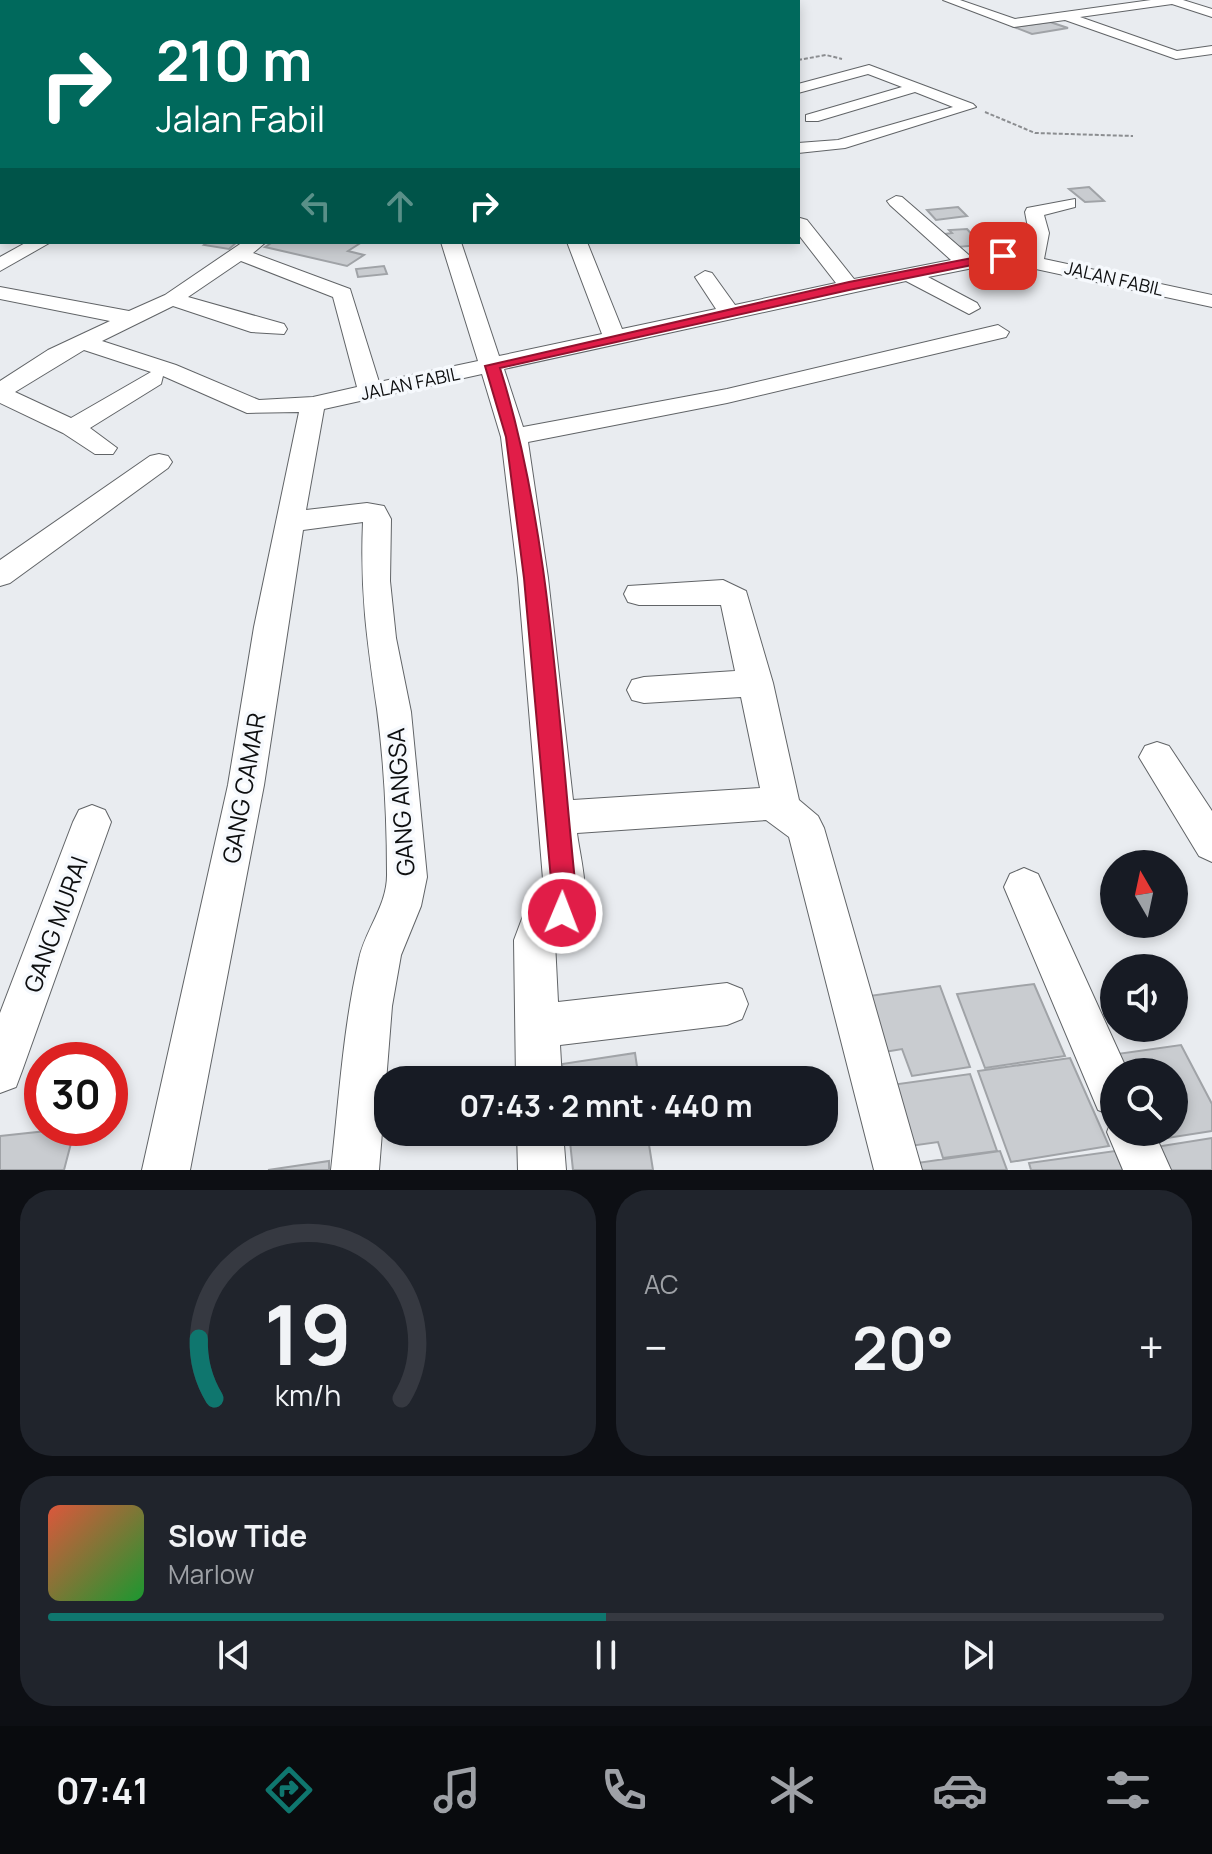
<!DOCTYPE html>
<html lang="id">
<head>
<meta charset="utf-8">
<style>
	:root { --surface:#171b24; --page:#20242c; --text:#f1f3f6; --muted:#9ea1a6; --line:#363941; --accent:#0f766e }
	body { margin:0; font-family:Manrope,sans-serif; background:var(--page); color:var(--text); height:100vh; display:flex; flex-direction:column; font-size:30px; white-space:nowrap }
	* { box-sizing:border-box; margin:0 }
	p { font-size:26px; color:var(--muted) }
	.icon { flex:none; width:44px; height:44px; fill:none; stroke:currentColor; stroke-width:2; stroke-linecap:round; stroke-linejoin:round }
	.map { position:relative; height:1170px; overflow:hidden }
	.drawer { display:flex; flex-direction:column; gap:20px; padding:20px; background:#0d0f14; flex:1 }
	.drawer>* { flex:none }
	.top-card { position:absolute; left:0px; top:0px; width:800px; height:244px; box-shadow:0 4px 12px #0003; background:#00695c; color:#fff; overflow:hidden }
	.needle { width:52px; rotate:351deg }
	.buttons { position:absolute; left:1100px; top:850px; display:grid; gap:16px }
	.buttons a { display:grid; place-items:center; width:88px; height:88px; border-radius:50%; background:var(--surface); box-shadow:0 4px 12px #0003; font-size:40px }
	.speed { position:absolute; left:24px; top:1042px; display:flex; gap:16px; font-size:40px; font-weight:700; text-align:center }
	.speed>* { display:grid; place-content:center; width:104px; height:104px; border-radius:50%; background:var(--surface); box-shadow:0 4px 12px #0003; line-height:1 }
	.speed .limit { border:12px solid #d22; background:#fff; color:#111 }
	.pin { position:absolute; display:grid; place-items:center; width:68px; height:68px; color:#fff; margin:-34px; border-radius:16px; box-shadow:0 4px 12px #0006 }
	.me { position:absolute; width:88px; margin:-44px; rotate:1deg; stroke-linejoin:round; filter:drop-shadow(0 0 6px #0008) }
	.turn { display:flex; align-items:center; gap:28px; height:168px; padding:0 24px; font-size:36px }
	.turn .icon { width:104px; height:104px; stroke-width:2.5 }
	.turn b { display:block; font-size:56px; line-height:68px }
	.lanes { display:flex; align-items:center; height:76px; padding:0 24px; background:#0003; justify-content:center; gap:40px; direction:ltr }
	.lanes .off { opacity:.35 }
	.big { font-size:60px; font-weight:700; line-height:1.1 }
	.drawer .widget { flex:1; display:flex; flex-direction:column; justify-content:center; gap:12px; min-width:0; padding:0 28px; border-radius:32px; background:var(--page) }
	.drawer .dial { align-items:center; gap:0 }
	.dial svg { height:208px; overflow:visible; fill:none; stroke:var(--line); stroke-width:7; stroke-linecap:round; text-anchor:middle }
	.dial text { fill:var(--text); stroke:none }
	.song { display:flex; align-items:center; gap:24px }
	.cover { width:96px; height:96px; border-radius:12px; background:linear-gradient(135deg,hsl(10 70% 55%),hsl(130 70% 35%)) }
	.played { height:8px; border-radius:4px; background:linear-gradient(90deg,var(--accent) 50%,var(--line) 50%) }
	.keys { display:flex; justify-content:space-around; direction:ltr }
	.heat { display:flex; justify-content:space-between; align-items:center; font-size:44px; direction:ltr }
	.drawer .tiles { flex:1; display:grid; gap:20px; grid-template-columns:1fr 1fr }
	.widget:last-child { grid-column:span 2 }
	.trip { position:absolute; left:374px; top:1066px; width:464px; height:80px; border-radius:32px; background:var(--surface); box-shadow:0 4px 12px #0003; font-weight:700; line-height:80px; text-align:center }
	.menu { display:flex; height:128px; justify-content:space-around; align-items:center; background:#090b0e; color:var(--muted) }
	.menu .icon { width:56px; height:56px }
	.menu .selected { color:var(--accent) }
	.menu b { font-size:36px; color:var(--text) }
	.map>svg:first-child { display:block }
	.building { fill:#c9ccd0; stroke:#a0a3a7; stroke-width:2 }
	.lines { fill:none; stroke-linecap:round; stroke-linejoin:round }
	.minor-casing { stroke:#616467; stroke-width:2 }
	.path { stroke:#8b8d90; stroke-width:2; stroke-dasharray:4 2; stroke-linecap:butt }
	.minor { fill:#fff; fill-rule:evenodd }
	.route { fill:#e11d48; stroke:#92132f; stroke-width:2 }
	.labels { text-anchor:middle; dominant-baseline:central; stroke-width:7; stroke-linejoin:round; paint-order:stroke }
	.far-street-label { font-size:18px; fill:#0d0e0f; stroke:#f6f9fd }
	.near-street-label { font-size:24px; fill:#0d0e0f; stroke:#f6f9fd }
</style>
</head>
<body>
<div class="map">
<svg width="1212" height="1170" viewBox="0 0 1212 1170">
	<rect width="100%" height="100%" fill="#e9ecf0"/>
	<path class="building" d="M1050,22L1068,28L1032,34L1014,27Z
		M1089,187L1104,201L1085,202L1069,189Z
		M958,207L967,216L936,220L927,210Z
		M967,229L981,245L957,247L945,234L952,233L949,230Z
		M208,242H237L229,249L204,245Z
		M273,242H362L348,251L364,255L347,266L265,247Z
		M384,266L387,274L358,277L356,269Z
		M1034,984L1065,1056L985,1068L957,994Z
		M940,986L970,1067L912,1076L902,1049L872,1054L855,998Z
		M1181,1045L1212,1104V1131L1142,1142L1138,1132H1174V1072H1114V1081L1103,1056Z
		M635,1053L639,1080H564L562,1064Z
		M1070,1058L1109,1146L1011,1162L978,1071Z
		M970,1074L997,1151L943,1158L938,1142L903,1147L884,1086Z
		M75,1128L64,1170H0V1136Z
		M569,1132H647L653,1170H573Z
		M1212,1138V1170H1153L1143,1149Z
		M1000,1151L1007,1170H912L910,1164Z
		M1115,1151L1123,1170H1031L1029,1163Z
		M329,1161V1170H268Z"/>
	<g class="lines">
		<g class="minor-casing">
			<path id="minor" d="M0,0H19L20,2L2,4Z
				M103,0H115L102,2Z
				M159,0H181L158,2Z
				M476,0H492L493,2H476Z
				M547,0H559L560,2H548Z
				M694,0H715L693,2Z
				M943,0H960L1015,19L1151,0H1183L1212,9V17L1172,4L1080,17L1177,51L1212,46V54L1176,59L1065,20L1014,27Z
				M2,22V30L0,31V23Z
				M869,65L973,104L976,107L845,148L798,153V143L838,140L953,107L915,92L818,121H806V115L902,87L868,74L798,93V84Z
				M0,72H2V80H0Z
				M2,96V107L0,108V97Z
				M0,173H2L0,185Z
				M896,196L902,197L970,256L1003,250L1025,255L1029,233L1025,212L1027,208L1075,199V207L1044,215L1049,233L1044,259L1212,295V307L1003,262L928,277L977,303L980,308L969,314L906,281L504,369L523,427L727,389L998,325L1009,332L1006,337L727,403L528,442L548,578L573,800L760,788L741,697L644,703L632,700L627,690L632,680L644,677L735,671L721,605H639L628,602L624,594L628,586L723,580L746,591L773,683L799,800L818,816L824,828L922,1170H874L789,837L766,820L577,833C580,858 594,906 576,927C571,933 561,938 555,942L558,1002L727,983L742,989L748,1004L742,1019L727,1025L560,1045L562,1080H516L514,940L523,916L543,902L544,891L518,578L501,437L482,374L324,409L306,510L367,503L384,506L391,519L390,581L396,638L411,712L427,877L421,906L401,955L392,1006L379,1170H331C339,1100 343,1028 359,959C365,930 388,905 387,873C387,820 384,762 377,709C367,640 360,592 363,522L303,530L264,785L190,1170H142L228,785L254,627L299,412L247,413L163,376L161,384L90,428L117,448L113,454H95L63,433L0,403V381L48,350L110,321L0,299V287L129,311L165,295L243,242H266L253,253L350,289L379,382L478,361L441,242H461L499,356L602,334L567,242H587L622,329L716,309L695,277L705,271L712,273L735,305L836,283L798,234L800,218L807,220L854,279L951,260L890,205L887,201ZM241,261L333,297L357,387L313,397L259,400L176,365L102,341L173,306L251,332L284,334L287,329L284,324L188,297ZM84,350L151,372L71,418L15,392Z
				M27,242H51L0,271V257Z
				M159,454L168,456L172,462L168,468L10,583L0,586V560L150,456Z
				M1157,742L1169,746L1212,811V862L1199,856L1139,757L1145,746Z
				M92,805L105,810L111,822L22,1071L16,1087L0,1093V1013L73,822L79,810Z
				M1024,868L1038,874L1128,1072H1114V1132H1154L1171,1170H1123L1107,1132L1113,1116L1098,1110L1004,887L1010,874Z
				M517,1132H563L566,1170H518Z"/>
		</g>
		<path class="path" d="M798,60L826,55L842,59
			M985,112L1035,133L1133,136"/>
		<use href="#minor" class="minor"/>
	</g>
	<path class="route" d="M1003,252L1007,253V258L849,290L500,368C551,530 558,722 576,891L570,921L562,924L553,921L550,913L552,891L524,578L506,437L485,366L849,282Z"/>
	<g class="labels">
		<g class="far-street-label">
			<text transform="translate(1114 278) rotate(13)">JALAN FABIL</text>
			<text transform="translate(410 383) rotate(-12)">JALAN FABIL</text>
		</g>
		<g class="near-street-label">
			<text transform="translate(243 788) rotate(-80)">GANG CAMAR</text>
			<text transform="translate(400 802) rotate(-94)">GANG ANGSA</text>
			<text transform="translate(55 924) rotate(-70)">GANG MURAI</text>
		</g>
	</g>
</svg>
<div class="buttons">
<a><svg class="needle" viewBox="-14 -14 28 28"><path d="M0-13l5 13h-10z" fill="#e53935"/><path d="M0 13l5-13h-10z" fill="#9ea1a6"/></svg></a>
<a><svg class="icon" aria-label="sound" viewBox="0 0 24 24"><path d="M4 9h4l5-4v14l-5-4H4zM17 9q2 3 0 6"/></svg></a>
<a><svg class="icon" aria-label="search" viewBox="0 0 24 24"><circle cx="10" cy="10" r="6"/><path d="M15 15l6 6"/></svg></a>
</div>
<div class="speed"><div class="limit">30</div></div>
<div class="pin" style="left:1003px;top:256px;background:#d93025"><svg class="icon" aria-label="arrive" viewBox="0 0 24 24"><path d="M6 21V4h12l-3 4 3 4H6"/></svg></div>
<svg class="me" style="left:562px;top:913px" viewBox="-20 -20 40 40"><circle r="17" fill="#e11d48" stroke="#fff" stroke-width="3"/><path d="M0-11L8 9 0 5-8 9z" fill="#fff"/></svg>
<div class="trip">07:43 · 2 mnt · 440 m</div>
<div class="top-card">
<div class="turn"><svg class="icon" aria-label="right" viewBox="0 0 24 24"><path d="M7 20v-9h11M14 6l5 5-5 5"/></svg><div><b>210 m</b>Jalan Fabil</div></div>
<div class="lanes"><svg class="icon off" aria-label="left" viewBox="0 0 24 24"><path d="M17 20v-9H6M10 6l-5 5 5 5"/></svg><svg class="icon off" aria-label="ahead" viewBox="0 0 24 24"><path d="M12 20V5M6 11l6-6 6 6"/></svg><svg class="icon" aria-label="right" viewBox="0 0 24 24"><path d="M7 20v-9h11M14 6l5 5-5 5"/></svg></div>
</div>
</div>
<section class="drawer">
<div class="tiles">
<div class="widget dial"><svg viewBox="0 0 100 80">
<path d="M14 69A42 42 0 1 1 86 69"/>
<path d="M14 69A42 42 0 0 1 8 46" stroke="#0f766e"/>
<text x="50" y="56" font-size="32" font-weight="700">19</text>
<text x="50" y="72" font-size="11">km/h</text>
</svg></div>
<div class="widget"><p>AC</p>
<div class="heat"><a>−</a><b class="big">20°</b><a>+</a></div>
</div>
<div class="widget">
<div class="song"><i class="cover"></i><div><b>Slow Tide</b><p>Marlow</p></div></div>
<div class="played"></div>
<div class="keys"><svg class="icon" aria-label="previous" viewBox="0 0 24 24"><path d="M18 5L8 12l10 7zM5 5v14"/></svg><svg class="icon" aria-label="pause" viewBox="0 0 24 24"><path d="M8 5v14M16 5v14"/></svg><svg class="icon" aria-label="next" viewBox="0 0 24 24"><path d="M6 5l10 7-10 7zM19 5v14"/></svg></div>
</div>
</div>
</section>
<nav class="menu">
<b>07:41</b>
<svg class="icon selected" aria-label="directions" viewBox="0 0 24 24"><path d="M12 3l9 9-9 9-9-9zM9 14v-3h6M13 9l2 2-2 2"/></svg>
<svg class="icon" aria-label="music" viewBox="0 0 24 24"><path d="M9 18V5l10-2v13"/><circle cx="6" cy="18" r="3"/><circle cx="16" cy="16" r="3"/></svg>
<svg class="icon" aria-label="phone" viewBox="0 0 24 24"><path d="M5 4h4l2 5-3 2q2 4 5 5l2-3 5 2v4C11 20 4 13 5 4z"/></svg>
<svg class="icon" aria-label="climate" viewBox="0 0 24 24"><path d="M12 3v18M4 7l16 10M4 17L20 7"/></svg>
<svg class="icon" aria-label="car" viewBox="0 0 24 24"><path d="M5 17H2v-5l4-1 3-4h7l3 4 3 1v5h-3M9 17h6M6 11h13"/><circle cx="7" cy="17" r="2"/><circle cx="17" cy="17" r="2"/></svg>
<svg class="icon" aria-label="filters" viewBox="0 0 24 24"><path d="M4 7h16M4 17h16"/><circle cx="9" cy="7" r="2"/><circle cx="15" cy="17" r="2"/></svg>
</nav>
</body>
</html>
